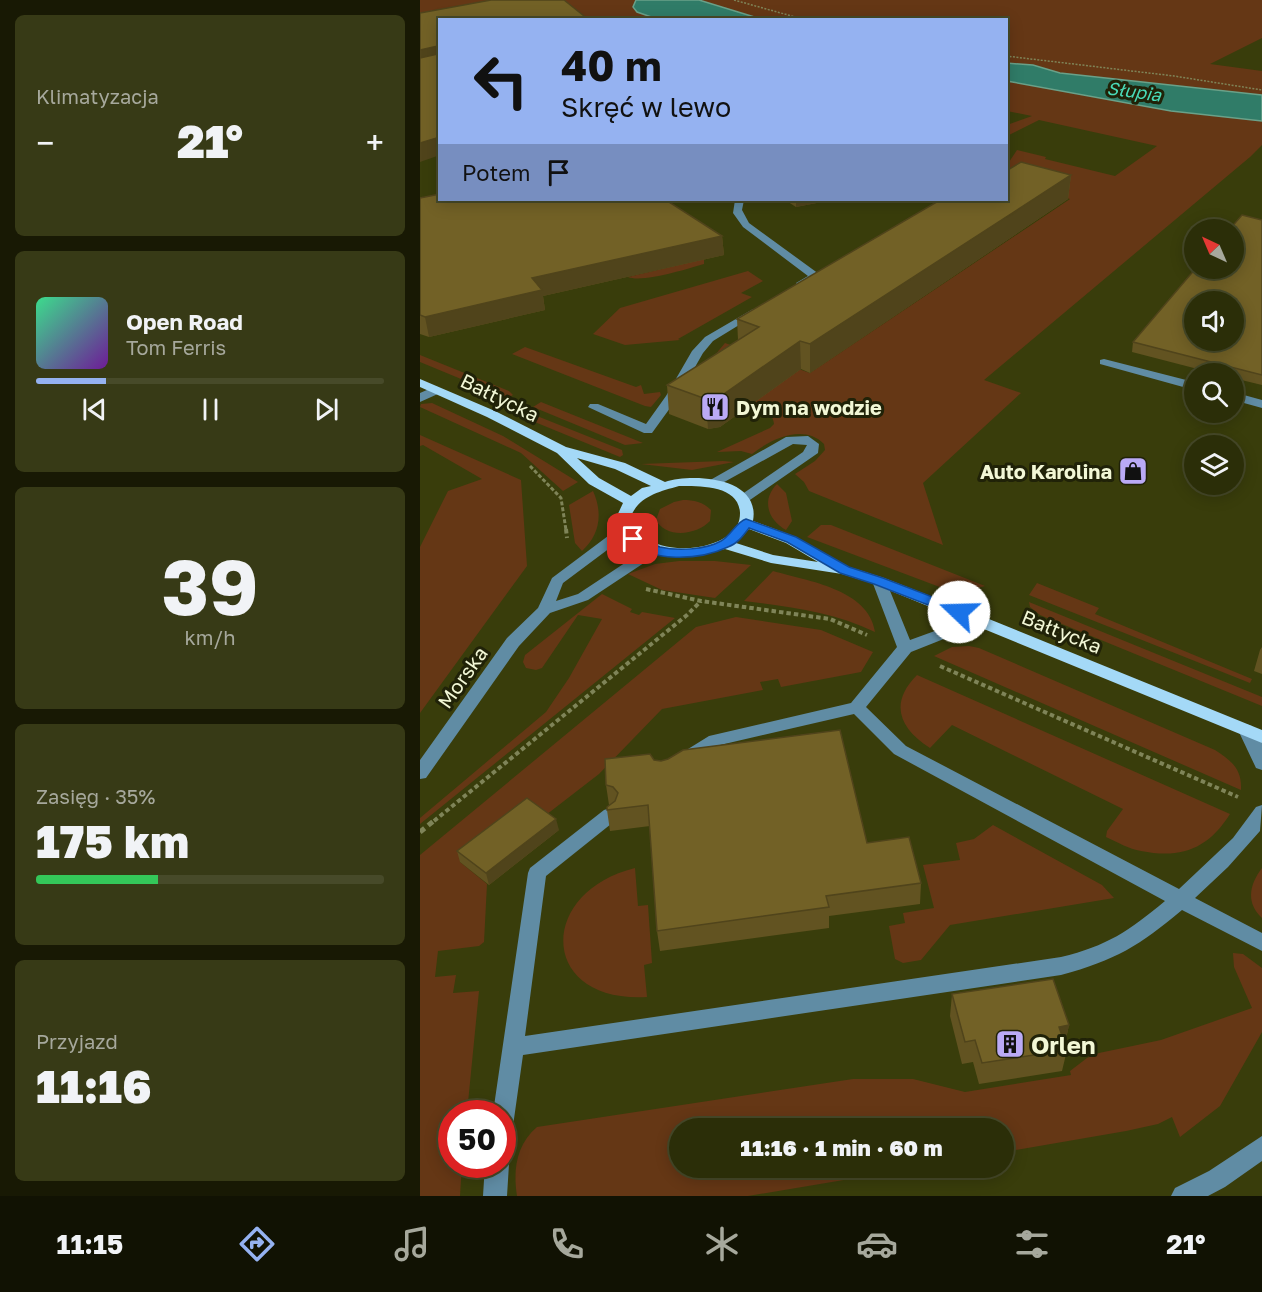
<!DOCTYPE html>
<html lang="pl">
<head>
<meta charset="utf-8">
<style>
	:root { --surface:#2b2e08; --page:#373a16; --text:#f1f3f6; --muted:#a6a89c; --line:#474a29; --accent:#95b2f1 }
	body { margin:0; font-family:"Golos Text",sans-serif; background:var(--page); color:var(--text); height:100vh; display:flex; flex-direction:column; font-size:22px; white-space:nowrap }
	* { box-sizing:border-box; margin:0 }
	p { font-size:20px; color:var(--muted) }
	.icon { flex:none; width:33px; height:33px; fill:none; stroke:currentColor; stroke-width:2; stroke-linecap:round; stroke-linejoin:round }
	.map { position:relative; flex:1; overflow:hidden }
	.details { display:flex; flex-direction:column; gap:15px; padding:15px; background:#181904; width:420px }
	.details>* { flex:none }
	.top-card { position:absolute; left:18px; top:18px; width:570px; height:183px; border-radius:0px; box-shadow:0 3px 15px #0003,0 0 0 2px var(--line); background:#95b2f1; color:#111; overflow:hidden }
	.needle { width:39px; rotate:316deg }
	.fabs { position:absolute; left:764px; top:219px; display:grid; gap:12px }
	.fabs a { display:grid; place-items:center; width:60px; height:60px; border-radius:50%; background:var(--surface); box-shadow:0 3px 15px #0003,0 0 0 2px var(--line); font-size:30px }
	.speed { position:absolute; left:18px; top:1100px; display:flex; gap:12px; font-size:30px; font-weight:700; text-align:center }
	.speed>* { display:grid; place-content:center; width:78px; height:78px; border-radius:50%; background:var(--surface); box-shadow:0 3px 15px #0003,0 0 0 2px var(--line); line-height:1 }
	.speed .limit { border:9px solid #d22; background:#fff; color:#111 }
	.pin { position:absolute; display:grid; place-items:center; width:51px; height:51px; color:#fff; margin:-26px; border-radius:12px; box-shadow:0 3px 9px #0006 }
	.me { position:absolute; width:66px; margin:-33px; rotate:291deg; stroke-linejoin:round; filter:drop-shadow(0 0 4px #0008) }
	.turn { display:flex; align-items:center; gap:21px; height:126px; padding:0 24px; font-size:27px }
	.turn .icon { width:78px; height:78px; stroke-width:2.5 }
	.turn b { display:block; font-size:42px; line-height:51px }
	.then { display:flex; align-items:center; height:57px; padding:0 24px; background:#0003; gap:12px; font-size:22px }
	.big { font-size:45px; font-weight:800; line-height:1.1 }
	.details .card { flex:1; display:flex; flex-direction:column; justify-content:center; gap:9px; min-width:0; padding:0 21px; border-radius:9px; background:var(--page) }
	.details .dial { align-items:center; gap:0 }
	.dial b { font-size:78px; line-height:1 }
	.song { display:flex; align-items:center; gap:18px }
	.cover { width:72px; height:72px; border-radius:9px; background:linear-gradient(135deg,hsl(150 70% 55%),hsl(280 70% 35%)) }
	.played { height:6px; border-radius:3px; background:linear-gradient(90deg,var(--accent) 20%,var(--line) 20%) }
	.keys { display:flex; justify-content:space-around; direction:ltr }
	.heat { display:flex; justify-content:space-between; align-items:center; font-size:33px; direction:ltr }
	.charge { height:9px; border-radius:4px; background:linear-gradient(90deg,#34c759 35%,var(--line) 0) }
	.trip { position:absolute; left:249px; top:1118px; width:345px; height:60px; border-radius:30px; background:var(--surface); box-shadow:0 3px 15px #0003,0 0 0 2px var(--line); font-weight:800; line-height:60px; text-align:center }
	.menu { display:flex; height:96px; justify-content:space-around; align-items:center; background:#111203; color:var(--muted) }
	.menu .icon { width:42px; height:42px }
	.menu .active { color:var(--accent) }
	.menu b { font-size:27px; color:var(--text) }
	main { display:flex; flex:1; min-height:0 }
	.map>svg:first-child { display:block }
	.green { fill:#653715 }
	.water { fill:#307c68; stroke:#6aa189; stroke-width:1.5 }
	.lines { fill:none; stroke-linecap:round; stroke-linejoin:round }
	.path-far3 { stroke:#7f8458; stroke-width:1.5; stroke-dasharray:2 1.5; stroke-linecap:butt }
	.path-far2 { stroke:#7f8458; stroke-width:3; stroke-dasharray:4 2; stroke-linecap:butt }
	.path-far1 { stroke:#7f8458; stroke-width:4; stroke-dasharray:4.5 3; stroke-linecap:butt }
	.path { stroke:#7f8458; stroke-width:5; stroke-dasharray:6 4.5; stroke-linecap:butt }
	.minor { fill:#608ca4; fill-rule:evenodd }
	.major { fill:#a4d9f7; fill-rule:evenodd }
	.wall { fill:#625321 }
	.shaded-wall { fill:#50441b }
	.building { fill:#726126; stroke:#50441b; stroke-width:1.5; fill-rule:evenodd }
	.route { fill:#1a73e8; stroke:#114b97; stroke-width:1.5 }
	.labels { text-anchor:middle; dominant-baseline:central; stroke-width:6; stroke-linejoin:round; paint-order:stroke }
	.far-water-label { font-size:18px; font-style:italic; fill:#49dab7; stroke:#202208 }
	.street-label { font-size:20px; fill:#f2f7d6; stroke:#202208 }
	.poi-label { font-size:20px; font-weight:bold; fill:#f2f7d6; stroke:#202208; text-anchor:start }
	.near-poi-label { font-size:24px; font-weight:bold; fill:#f2f7d6; stroke:#202208; text-anchor:start }
</style>
</head>
<body>
<main>
<section class="details">
<div class="card"><p>Klimatyzacja</p>
<div class="heat"><a>−</a><b class="big">21°</b><a>+</a></div>
</div>
<div class="card">
<div class="song"><i class="cover"></i><div><b>Open Road</b><p>Tom Ferris</p></div></div>
<div class="played"></div>
<div class="keys"><svg class="icon" aria-label="previous" viewBox="0 0 24 24"><path d="M18 5L8 12l10 7zM5 5v14"/></svg><svg class="icon" aria-label="pause" viewBox="0 0 24 24"><path d="M8 5v14M16 5v14"/></svg><svg class="icon" aria-label="next" viewBox="0 0 24 24"><path d="M6 5l10 7-10 7zM19 5v14"/></svg></div>
</div>
<div class="card dial"><b>39</b><p>km/h</p></div>
<div class="card"><p>Zasięg · 35%</p><b class="big">175 km</b><div class="charge"></div></div>
<div class="card"><p>Przyjazd</p><b class="big">11:16</b></div>
</section>
<div class="map">
<svg width="842" height="1196" viewBox="0 0 842 1196">
	<rect width="100%" height="100%" fill="#393d0b"/>
	<path class="green" d="M0,0H216L217,12L237,19L20,20L0,28Z
		M279,0H842V38L790,64L842,71V95L640,73L613,65L587,63L586,20L342,19Z
		M587,81L751,111L842,121V145L830,157L564,380L601,393L503,483L523,545L389,491L384,482L375,474L395,461L405,450L404,444C384,424 352,438 332,454L321,451L297,452L350,428L354,424C352,398 290,391 269,386L305,343L390,373L650,199L587,182V165L597,150L626,157L625,159L695,176L737,146L619,120L587,136V125L612,116L587,111Z
		M284,259V264C267,269 222,283 208,277Z
		M328,271L343,281L321,293L332,297L258,339L260,340L205,345L173,334L200,308Z
		M105,347L216,387L221,385L224,394L240,392L241,395L231,407L225,406L92,354Z
		M0,355L89,391L93,395L87,398L0,362Z
		M121,402L223,443L205,445L113,407Z
		M12,403L83,436L158,482L143,491L101,453L0,407L1,404Z
		M107,412L202,450L203,455L200,457L105,418L104,416Z
		M0,435L101,480L107,566L0,713V547L28,491L62,479L3,445L0,446Z
		M303,461L314,462L272,470L221,464Z
		M357,484L366,493L372,521L366,530C348,520 341,500 357,484Z
		M173,491C183,513 180,535 162,551L155,543L149,505Z
		M263,500C274,500 283,502 291,510L290,521C277,535 246,539 236,520L240,509L254,502Z
		M401,525H411L565,586L547,591L525,589L387,537Z
		M259,561H295L331,565L295,598L242,590L208,574L235,564Z
		M353,571C387,581 449,589 455,632C413,612 370,607 324,601Z
		M617,583L679,608L675,614L832,679L830,683L609,595Z
		M182,594L212,609L210,612L219,615L222,612L255,618L0,824V818L126,712L149,678L182,619L158,615L122,668L116,670L106,668L103,662L105,655Z
		M609,602L842,697V706L620,615L610,607Z
		M316,617L401,630L453,652L441,672L361,687L358,679L340,682L343,690L242,709L179,774L122,818L40,862L67,884L64,942L59,946L18,951L15,977L36,975L33,993L59,991L47,1113H32V1164H42L40,1196H0V855L276,627Z
		M549,646L559,648L795,750C812,761 822,769 821,790L514,656L532,647Z
		M497,675L810,814C788,849 761,859 721,851C709,849 697,842 686,837L687,831L703,809L532,725L510,748C479,728 469,703 497,675Z
		M573,825L682,885L694,898L530,925L501,960L483,963L475,959L469,926L485,923L483,913L514,908L503,865L540,860L536,843L554,839Z
		M215,868L218,906L228,905L232,963L224,965L227,997C118,1003 117,892 215,868Z
		M842,868V918C825,902 830,884 842,868Z
		M813,953L823,954L842,968V1032L800,1106L760,1137L752,1117L738,1124L706,1131L584,1152V1128H260V1167H501L328,1196H97C93,1170 96,1145 117,1127L433,1079H493L545,1092L651,1075L650,1071L667,1058L679,1053L741,1040L832,1008L814,967Z"/>
	<path class="water" d="M216,0H279L341,19H237L217,12L213,7Z
		M586,63L613,65L640,73L842,95V121L751,111L587,81Z"/>
	<g class="lines">
		<path class="path-far3" d="M314,0L386,20
			M586,56L754,76L842,90"/>
		<path class="path-far2" d="M110,466L141,498L146,530"/>
		<path class="path-far1" d="M146,529L147,538
			M226,589L281,601L410,619L447,635
			M520,666L818,797
			M14,821L267,615L281,601"/>
		<path class="path" d="M0,832L16,819"/>
		<path class="minor" d="M315,200H324L322,210L329,223L399,274V278L384,287H376V283L388,276L323,227L313,213Z
			M333,309L337,310V314L293,341L283,353L258,397L232,433H224L168,407L170,404H178L226,424L246,396L272,351L285,337Z
			M684,359L774,382V390L680,364V360Z
			M16,386L22,390L20,393L0,402V393Z
			M813,392L842,400V408L813,400Z
			M388,436L399,444L398,453L327,502L322,503L315,499L383,452L387,445L373,444L297,486L292,487L285,483L366,437Z
			M205,526L210,527L212,530L210,533L143,583L136,601L158,594L229,547H239L241,550L239,553L168,600L130,613L99,646L6,778L0,779V760L87,638L118,608L132,578L200,527Z
			M459,576L466,581L490,640L559,615L567,620L564,623L491,652L446,707L486,746L759,889L813,838L836,807L842,805L840,831L808,867L775,898L842,933V951L762,910C719,946 696,960 641,975L103,1055L93,1126L90,1134L82,1136V1113H73L108,873L110,868L184,810L190,808L196,810L199,815L196,820L126,876L105,1036L641,957C687,946 709,931 745,901L474,754L434,714L300,745L272,762L266,764L260,762L257,758L260,754L289,736L431,703L477,647L452,581Z
			M826,724L832,726L842,743V770L836,768L818,730L820,726Z
			M842,1136V1161L805,1187L788,1196H751L755,1188L789,1171Z
			M82,1155L89,1164L87,1196H63L65,1164H82Z"/>
		<path class="major" d="M0,379L75,411L146,447L205,463L245,482C273,473 341,477 333,521L376,537L423,565L464,578L564,617L842,730V743L454,584L422,574L351,563L305,549L266,556L235,553L215,545L202,534L196,518L203,503L169,484L137,453L67,417L0,387ZM157,458L195,469L231,486L222,488L211,496L179,478ZM259,486C280,486 319,485 320,513C320,522 317,528 310,534C283,556 222,554 210,518C219,496 238,492 259,486ZM329,529L366,543L398,562L353,555L316,543Z"/>
	</g>
	<path class="wall" d="M651,175L648,199L390,373L381,369L300,427L288,429L249,414L247,385L318,340L317,319Z
		M0,198L302,236L304,255L123,296L125,310L9,337L0,334Z
		M365,200H412L376,207Z
		M842,220V385L813,378V374H797L712,352L713,342Z
		M842,647V674L834,671L840,650Z
		M234,760L447,843L501,883L500,904L409,916V928L240,951L237,931L230,826L190,831L187,810L189,805L186,785Z
		M139,830L69,885L40,862L37,851Z
		M532,994L649,1025L645,1044L647,1050L642,1071L559,1084L553,1062L542,1064L530,1016Z"/>
	<path class="shaded-wall" d="M18,46L20,63L0,67V50Z
		M20,137V155L0,162V143Z
		M651,175L648,199L390,373V344Z
		M376,200H412L376,207Z
		M302,236L304,255L123,296L125,310L9,337L5,317L112,278Z
		M380,341L381,369L300,427L288,429L286,399Z
		M136,819L139,830L69,885L66,873Z
		M649,1025L644,1047L639,1027Z"/>
	<path class="building" d="M71,0H144L169,20H20V137L0,143V58L18,54V46L0,50V13Z
		M601,162L651,175L390,344L380,341L298,398L286,399L247,385L339,327L317,319L520,200H586V171Z
		M20,194V200H246L302,236L112,278L122,290L5,317L0,315V198Z
		M822,215L842,220V375L713,342L776,268H813V230H809ZM774,302H813V340H774Z
		M420,730L447,843L489,837L501,883L406,896L409,907L237,931L228,805L187,810V807L195,801L198,793L193,787L186,785L185,759L230,754L234,760L241,761L248,759L263,750Z
		M107,798L136,819L66,873L37,851Z
		M633,979L649,1025L639,1027L647,1050L562,1063L555,1040L545,1042L532,994Z"/>
	<path class="route" d="M326,519L376,537L429,567L463,578L544,609L546,612L544,615H534L454,584L420,573L367,542L329,528C323,536 317,544 308,547C280,560 230,564 207,539L213,535C223,537 230,544 240,547C257,551 285,550 301,541C311,536 316,522 326,519Z"/>
	<defs>
		<g id="restaurant-square" transform="scale(1.5)"><rect x="-9" y="-9" width="18" height="18" rx="4" fill="#baaaf6" stroke="#202208"/><path d="M-5-6h1v4h1v-4h1v4h1v-4h1v5L-1.5 .5V6h-2V.5L-5-1ZM5-6V6H3V1.5H1.5Q1.5-4 5-6Z" fill="#111"/></g>
		<g id="shop-square" transform="scale(1.5)"><rect x="-9" y="-9" width="18" height="18" rx="4" fill="#baaaf6" stroke="#202208"/><path d="M-5-2.5h2.3a2.7 3.5 0 0 1 5.4 0H5L5.5 6h-11ZM-1.5-2.5h3a1.5 2.3 0 0 0-3 0Z" fill="#111"/></g>
		<g id="building-square" transform="scale(1.5)"><rect x="-9" y="-9" width="18" height="18" rx="4" fill="#baaaf6" stroke="#202208"/><path d="M-4-6H4V6H1V3H-1V6H-4ZM-2.5-4.3h1.7v1.8h-1.7ZM.8-4.3h1.7v1.8H.8ZM-2.5-1h1.7V.8h-1.7ZM.8-1h1.7V.8H.8Z" fill="#111"/></g>
	</defs>
	<g fill-rule="evenodd">
		<use href="#restaurant-square" x="295" y="407"/>
		<use href="#shop-square" x="713" y="471"/>
		<use href="#building-square" x="590" y="1044"/>
	</g>
	<g class="labels">
		<g class="far-water-label">
			<text transform="translate(714 91) rotate(8)">Słupia</text>
		</g>
		<g class="street-label">
			<text transform="translate(80 397) rotate(26)">Bałtycka</text>
			<text transform="translate(642 631) rotate(22)">Bałtycka</text>
			<text transform="translate(42 677) rotate(-55)">Morska</text>
		</g>
		<g class="poi-label">
			<text x="316" y="407">Dym na wodzie</text>
			<text x="692" y="471" text-anchor="end">Auto Karolina</text>
		</g>
		<g class="near-poi-label">
			<text x="611" y="1044">Orlen</text>
		</g>
	</g>
</svg>
<div class="fabs">
<a><svg class="needle" viewBox="-14 -14 28 28"><path d="M0-13l5 13h-10z" fill="#e53935"/><path d="M0 13l5-13h-10z" fill="#a6a89c"/></svg></a>
<a><svg class="icon" aria-label="sound" viewBox="0 0 24 24"><path d="M4 9h4l5-4v14l-5-4H4zM17 9q2 3 0 6"/></svg></a>
<a><svg class="icon" aria-label="search" viewBox="0 0 24 24"><circle cx="10" cy="10" r="6"/><path d="M15 15l6 6"/></svg></a>
<a><svg class="icon" aria-label="layers" viewBox="0 0 24 24"><path d="M12 4l9 5-9 5-9-5zM3 14l9 5 9-5"/></svg></a>
</div>
<div class="speed"><div class="limit">50</div></div>
<div class="pin" style="left:213px;top:539px;background:#d93025"><svg class="icon" aria-label="arrive" viewBox="0 0 24 24"><path d="M6 21V4h12l-3 4 3 4H6"/></svg></div>
<svg class="me" style="left:539px;top:612px" viewBox="-20 -20 40 40"><circle r="19" fill="#fff"/><path d="M0-13L10 11 0 6-10 11z" fill="#1a73e8"/></svg>
<div class="trip">11:16 · 1 min · 60 m</div>
<div class="top-card">
<div class="turn"><svg class="icon" aria-label="left" viewBox="0 0 24 24"><path d="M17 20v-9H6M10 6l-5 5 5 5"/></svg><div><b>40 m</b>Skręć w lewo</div></div>
<div class="then">Potem<svg class="icon" aria-label="arrive" viewBox="0 0 24 24"><path d="M6 21V4h12l-3 4 3 4H6"/></svg></div>
</div>
</div>
</main>
<nav class="menu">
<b>11:15</b>
<svg class="icon active" aria-label="directions" viewBox="0 0 24 24"><path d="M12 3l9 9-9 9-9-9zM9 14v-3h6M13 9l2 2-2 2"/></svg>
<svg class="icon" aria-label="music" viewBox="0 0 24 24"><path d="M9 18V5l10-2v13"/><circle cx="6" cy="18" r="3"/><circle cx="16" cy="16" r="3"/></svg>
<svg class="icon" aria-label="phone" viewBox="0 0 24 24"><path d="M5 4h4l2 5-3 2q2 4 5 5l2-3 5 2v4C11 20 4 13 5 4z"/></svg>
<svg class="icon" aria-label="climate" viewBox="0 0 24 24"><path d="M12 3v18M4 7l16 10M4 17L20 7"/></svg>
<svg class="icon" aria-label="car" viewBox="0 0 24 24"><path d="M5 17H2v-5l4-1 3-4h7l3 4 3 1v5h-3M9 17h6M6 11h13"/><circle cx="7" cy="17" r="2"/><circle cx="17" cy="17" r="2"/></svg>
<svg class="icon" aria-label="filters" viewBox="0 0 24 24"><path d="M4 7h16M4 17h16"/><circle cx="9" cy="7" r="2"/><circle cx="15" cy="17" r="2"/></svg>
<b>21°</b>
</nav>
</body>
</html>
